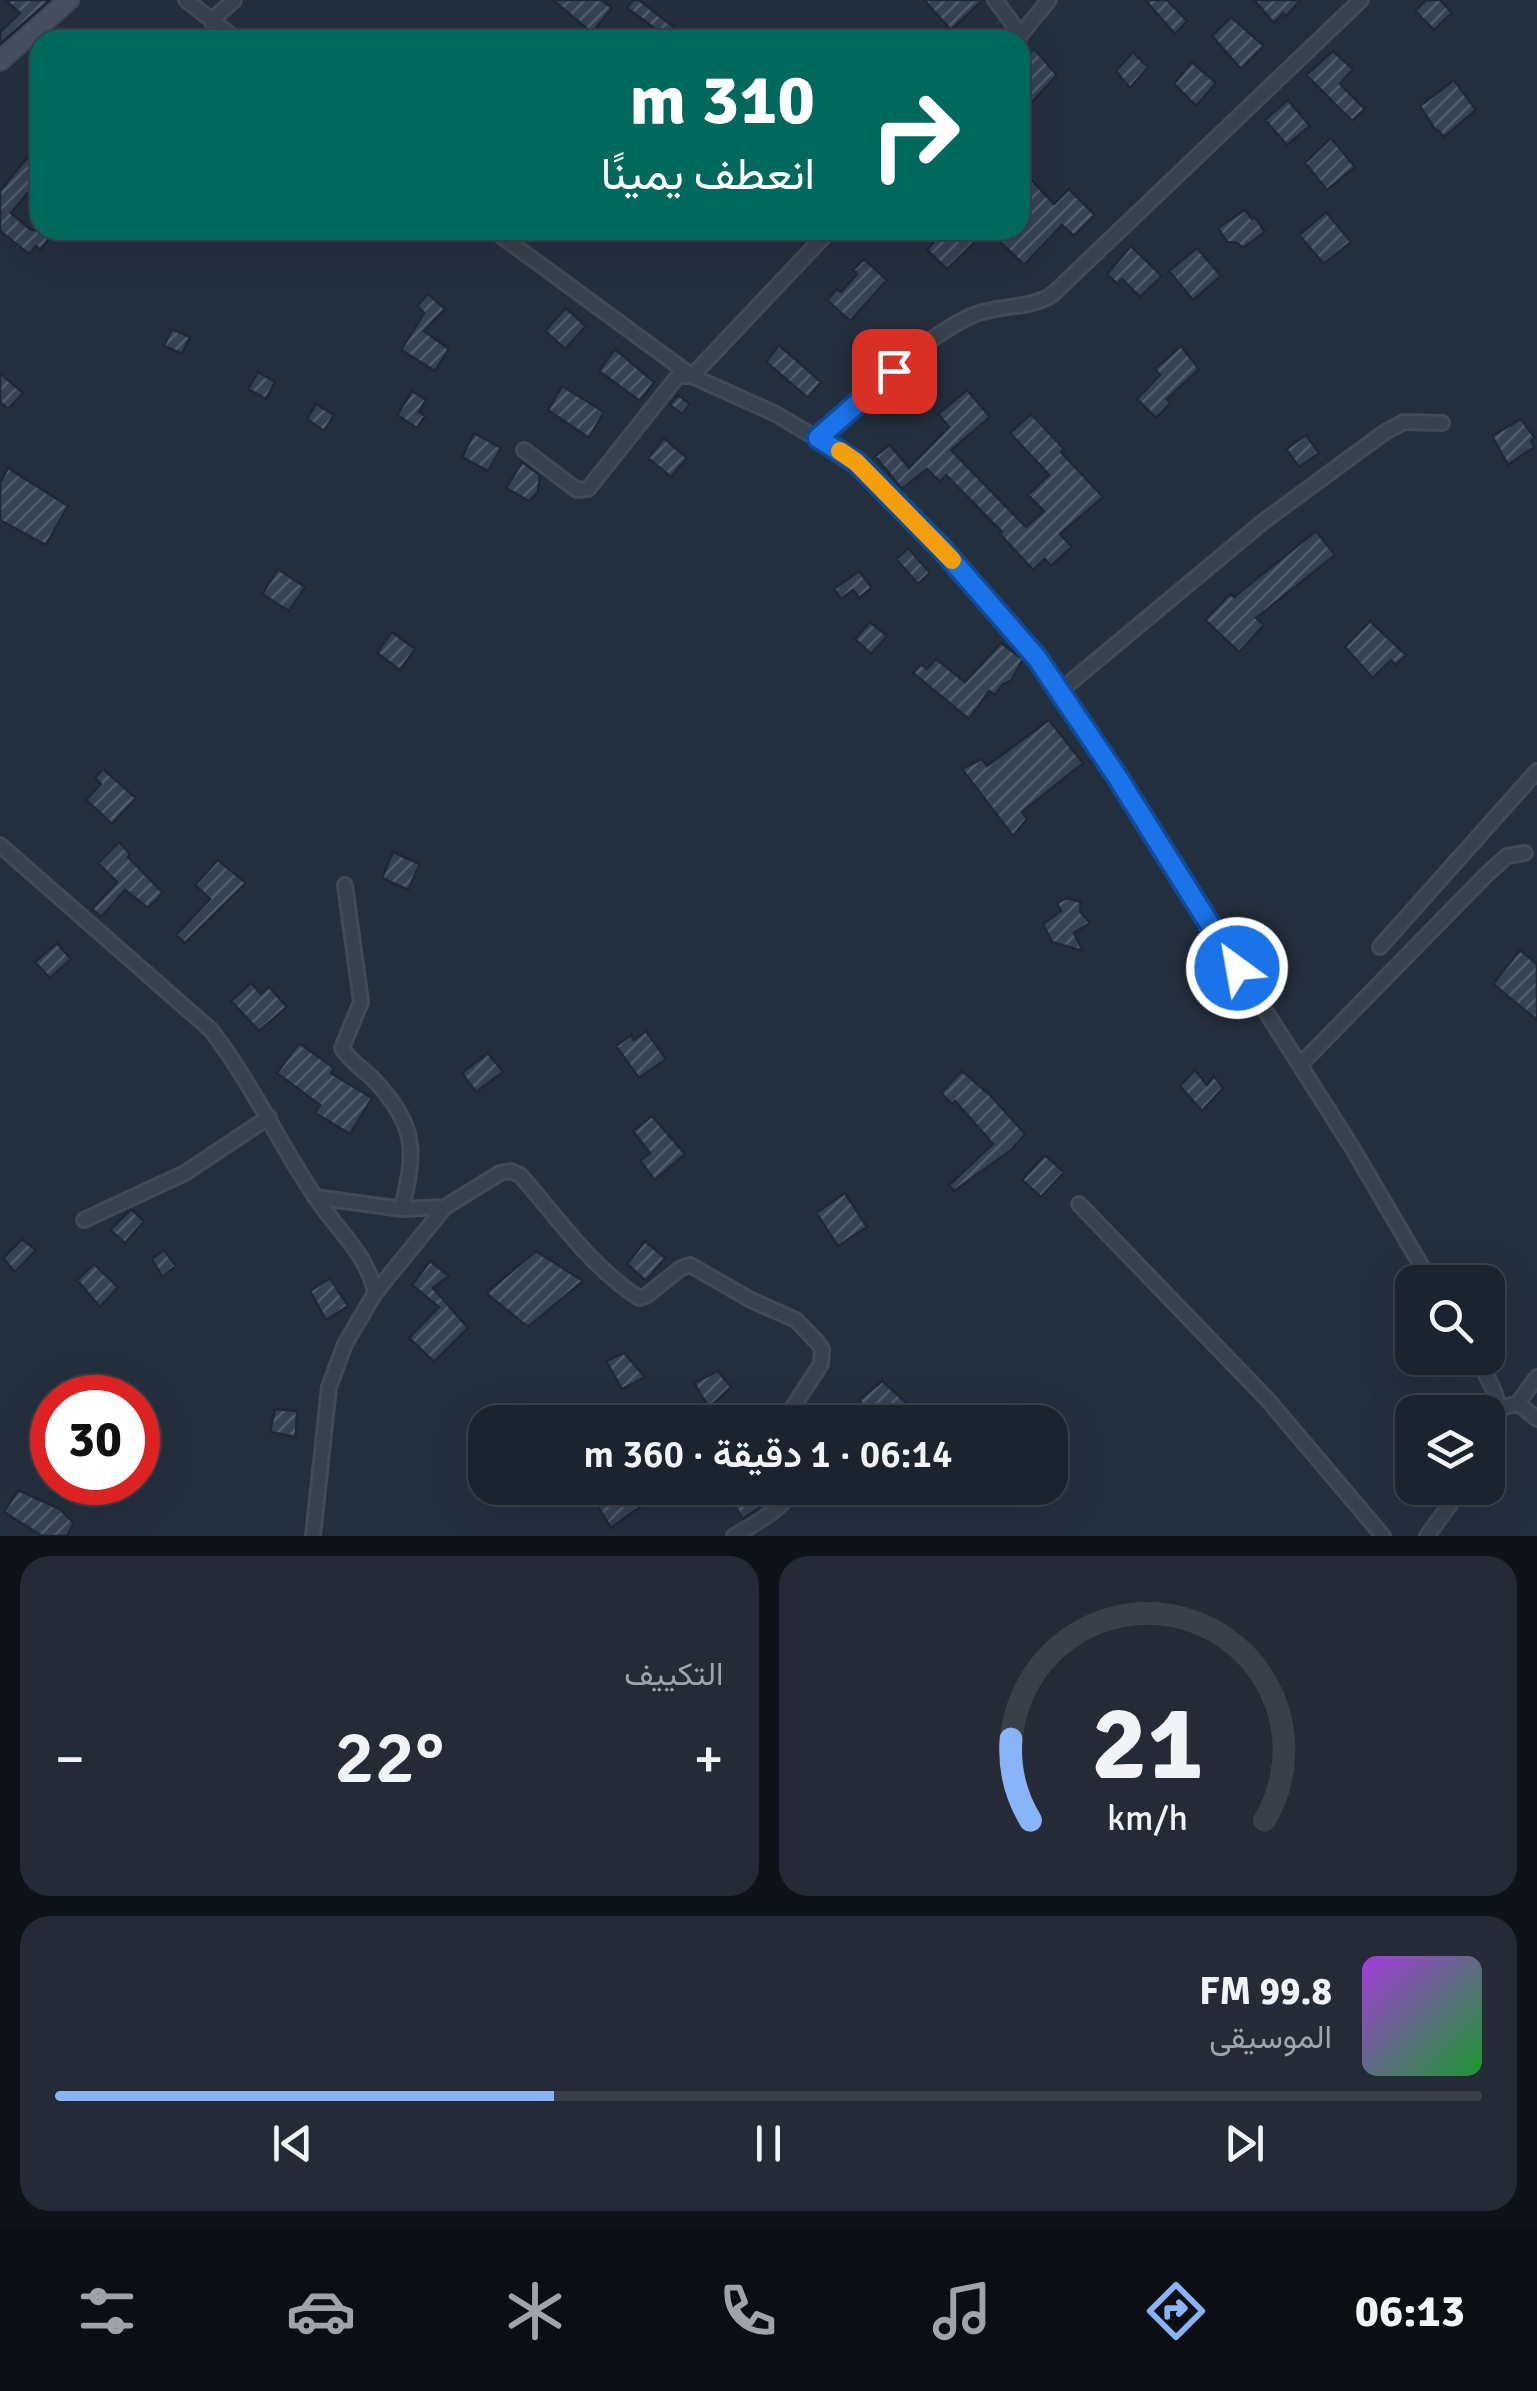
<!DOCTYPE html>
<html lang="ar">
<head>
<meta charset="utf-8">
<style>
	:root { --surface:#1b232e; --page:#242b36; --text:#f1f3f6; --muted:#a0a4aa; --line:#39404a; --accent:#8ab4f8 }
	body { margin:0; font-family:Signika,Vazirmatn,sans-serif; background:var(--page); color:var(--text); direction:rtl; height:100vh; display:flex; flex-direction:column; font-size:38px; white-space:nowrap }
	* { box-sizing:border-box; margin:0 }
	p { font-size:32px; color:var(--muted) }
	.icon { flex:none; width:55px; height:55px; fill:none; stroke:currentColor; stroke-width:2; stroke-linecap:round; stroke-linejoin:round }
	.map { position:relative; height:1536px; overflow:hidden; direction:ltr }
	.drawer { display:flex; flex-direction:column; gap:20px; padding:20px; background:#0f1319; flex:1 }
	.drawer>* { flex:none }
	.banner { position:absolute; left:30px; top:30px; width:1000px; height:210px; border-radius:30px; box-shadow:0 10px 40px #0002,0 0 0 2px var(--line); direction:rtl; background:#00695c; color:#fff; overflow:hidden }
	.tools { position:absolute; left:1395px; top:1265px; display:grid; gap:20px }
	.tools a { display:grid; place-items:center; width:110px; height:110px; border-radius:20px; background:var(--surface); box-shadow:0 10px 40px #0002,0 0 0 2px var(--line); font-size:50px }
	.speed { position:absolute; left:30px; top:1375px; display:flex; gap:20px; font-size:50px; font-weight:700; text-align:center }
	.speed>* { display:grid; place-content:center; width:130px; height:130px; border-radius:50%; background:var(--surface); box-shadow:0 10px 40px #0002,0 0 0 2px var(--line); line-height:1 }
	.speed .limit { border:15px solid #d22; background:#fff; color:#111 }
	.pin { position:absolute; display:grid; place-items:center; width:85px; height:85px; color:#fff; margin:-42px; border-radius:20px; box-shadow:0 5px 15px #0006 }
	.me { position:absolute; width:110px; margin:-55px; rotate:328deg; stroke-linejoin:round; filter:drop-shadow(0 0 8px #0008) }
	.turn { display:flex; align-items:center; gap:35px; height:210px; padding:0 50px; font-size:45px }
	.turn .icon { width:130px; height:130px; stroke-width:2.5 }
	.turn b { display:block; font-size:70px; line-height:85px }
	.big { font-size:75px; font-weight:600; line-height:1.1 }
	.drawer .tile { flex:1; display:flex; flex-direction:column; justify-content:center; gap:15px; min-width:0; padding:0 35px; border-radius:30px; background:var(--page) }
	.drawer .dial { align-items:center; gap:0 }
	.dial svg { height:260px; overflow:visible; fill:none; stroke:var(--line); stroke-width:7; stroke-linecap:round; text-anchor:middle }
	.dial text { fill:var(--text); stroke:none }
	.song { display:flex; align-items:center; gap:30px }
	.cover { width:120px; height:120px; border-radius:15px; background:linear-gradient(135deg,hsl(280 70% 55%),hsl(130 70% 35%)) }
	.played { height:10px; border-radius:5px; background:linear-gradient(90deg,var(--accent) 35%,var(--line) 35%) }
	.keys { display:flex; justify-content:space-around; direction:ltr }
	.heat { display:flex; justify-content:space-between; align-items:center; font-size:55px; direction:ltr }
	.drawer .tiles { flex:1; display:grid; gap:20px; grid-template-columns:1fr 1fr }
	.tile:last-child { grid-column:span 2 }
	.trip { position:absolute; left:468px; top:1405px; width:600px; height:100px; border-radius:30px; background:var(--surface); box-shadow:0 10px 40px #0002,0 0 0 2px var(--line); font-weight:600; line-height:100px; text-align:center; direction:rtl }
	.tab-bar { display:flex; height:160px; justify-content:space-around; align-items:center; background:#0b0e12; color:var(--muted) }
	.tab-bar .icon { width:70px; height:70px }
	.tab-bar .active { color:var(--accent) }
	.tab-bar b { font-size:45px; color:var(--text) }
	.map>svg:first-child { display:block }
	.building { fill:url(#building-hatch); stroke:#1f2835; stroke-width:2.5 }
	.lines { fill:none; stroke-linecap:round; stroke-linejoin:round }
	.street-casing { stroke:#414a57; stroke-width:18 }
	.secondary-casing { stroke:#414a57; stroke-width:22 }
	.street { stroke:#38414e; stroke-width:12 }
	.secondary { stroke:#465061; stroke-width:18 }
	.route-casing { stroke:#114b97; stroke-width:25 }
	.route { stroke:#1a73e8; stroke-width:18 }
	.slow { stroke:#f59e0b; stroke-width:18 }
</style>
</head>
<body>
<div class="map">
<svg width="1537" height="1536" viewBox="0 0 1537 1536">
	<defs>
		<pattern id="building-hatch" width="6" height="6" patternUnits="userSpaceOnUse" patternTransform="scale(2.5)"><rect width="6" height="6" fill="#364354"/><path d="M-1 1l2-2M0 6l6-6M5 7l2-2" fill="none" stroke="#515c6b"/></pattern>
	</defs>
	<rect width="100%" height="100%" fill="#242f3e"/>
	<path class="building" d="M5,0H50L0,44V32L20,13Z
		M553,0H602L612,8L592,33Z
		M633,0H639L675,28L665,40H650L657,30L627,8Z
		M924,0H983L951,30Z
		M1145,0H1167L1187,21L1175,34Z
		M1254,0H1301L1286,16L1283,13L1274,23Z
		M1426,0H1440L1452,13L1434,30L1415,11Z
		M1231,17L1264,46L1241,69L1212,36Z
		M1034,49L1057,75L1020,115V62Z
		M1333,51L1353,69L1340,84L1365,109L1352,121L1306,75Z
		M1133,52L1148,67L1130,88L1116,71Z
		M1192,62L1216,83L1196,106L1174,84Z
		M1454,80L1476,110L1444,137L1438,130L1436,131L1420,106Z
		M1288,100L1310,126L1287,145L1265,120Z
		M1331,138L1355,167L1327,190L1305,163Z
		M40,142V178L11,213L31,230H56L40,250L36,246L29,254L0,231V191Z
		M1020,168L1054,204L1069,189L1095,215L1074,236L1062,225L1024,265L996,238L1004,230H1020V214L1024,209L1020,205Z
		M1245,210L1252,219L1255,217L1265,232L1243,248L1237,243L1227,242L1218,228Z
		M1326,212L1351,242L1324,264L1299,235Z
		M944,230H987L947,269L927,250Z
		M1131,246L1162,276L1140,297L1122,279L1117,284L1107,274Z
		M1197,248L1221,276L1193,300L1169,271Z
		M864,259L887,280L850,321L827,300L837,289L841,292L857,274L853,270Z
		M428,294L445,309L424,331L449,349L435,371L401,350L424,313L417,306Z
		M566,308L586,326L565,349L545,331Z
		M172,329L190,337L182,354L164,346Z
		M779,345L821,382L808,398L766,362Z
		M1181,346L1199,369L1167,399L1171,403L1156,418L1137,399L1160,375L1155,369Z
		M615,349L654,382L640,401L599,371Z
		M258,372L275,382L266,399L248,389Z
		M0,373L23,393L8,409L0,402Z
		M562,386L604,412L589,438L548,410Z
		M967,390L990,417L951,450L1026,527L1044,511L1028,495L1049,475L1010,433L1031,414L1064,449L1061,452L1103,497L1060,534L1072,547L1051,566L1045,559L1033,570L1000,534L1002,532L946,475L940,482L927,469L902,489L875,456L890,445L909,468L949,427L938,414Z
		M412,391L426,400L419,412L425,416L417,428L397,415Z
		M678,395L690,404L682,414L670,405Z
		M316,404L334,415L324,431L307,419Z
		M1521,419L1535,438L1531,441L1534,447L1508,465L1492,436Z
		M474,433L501,448L488,471L462,457Z
		M1306,435L1319,453L1299,467L1286,449Z
		M664,438L687,458L671,477L648,458Z
		M522,462L540,475L538,492L529,501L506,488Z
		M8,468L68,506L46,545L0,520V483Z
		M1316,531L1335,555L1256,618L1264,625L1239,652L1205,620L1230,594L1234,597Z
		M908,548L930,573L918,584L896,559Z
		M278,569L305,587L289,611L262,594Z
		M859,571L872,588L859,598L853,590L841,599L834,589Z
		M1370,621L1406,655L1396,665L1391,660L1373,678L1345,647Z
		M870,622L887,636L871,654L855,639Z
		M392,632L415,649L400,670L377,653Z
		M1001,643L1023,659L1011,681L1002,685L995,695L989,691L969,719L913,673L921,664L927,669L936,659L965,682Z
		M1049,720L1083,763L1022,812L1027,819L1013,836L962,769L982,759L987,766Z
		M103,769L136,798L112,824L86,800L101,784L95,778Z
		M119,842L130,854L128,857L163,893L148,908L125,890L101,917L92,909L117,882L98,863Z
		M393,852L420,864L408,890L382,878Z
		M218,860L246,883L185,943L176,935L210,899L195,885Z
		M1067,898L1081,902L1080,911L1090,923L1074,933L1083,951L1052,942L1043,924L1061,911L1057,903Z
		M57,943L71,959L50,978L35,962Z
		M1520,950L1537,964V1020L1493,984Z
		M251,983L261,994L269,987L287,1007L259,1031L231,1001Z
		M646,1031L666,1059L639,1078L616,1046L631,1035L634,1040Z
		M299,1043L334,1068L331,1073L372,1098L350,1134L315,1113L320,1105L277,1073Z
		M488,1053L503,1072L476,1092L462,1073Z
		M1195,1070L1207,1085L1214,1076L1223,1088L1202,1111L1180,1086Z
		M962,1071L990,1095L1025,1134L1011,1150L954,1191L949,1185L993,1144L955,1101L952,1104L941,1093Z
		M652,1116L685,1154L655,1180L640,1161L650,1153L633,1131Z
		M1045,1155L1064,1172L1041,1197L1022,1180Z
		M845,1193L867,1227L838,1246L816,1213Z
		M131,1209L144,1221L125,1243L110,1230Z
		M22,1239L36,1250L15,1272L3,1258Z
		M645,1241L665,1258L646,1281L627,1264Z
		M164,1250L176,1266L162,1277L152,1259Z
		M536,1251L583,1281L528,1327L486,1293Z
		M430,1261L449,1276L433,1288L468,1328L434,1362L409,1338L439,1307L412,1285Z
		M94,1264L118,1287L100,1307L77,1280Z
		M330,1278L348,1306L326,1320L310,1291Z
		M624,1353L645,1377L622,1389L606,1361Z
		M718,1371L731,1387L709,1408L694,1383Z
		M882,1381L909,1405L888,1422H877L859,1400Z
		M677,1403L693,1422H642Z
		M275,1409L297,1411L296,1437L270,1432Z
		M612,1488H623L641,1506L611,1528L598,1507Z
		M731,1488H752L765,1503L743,1519L725,1491Z
		M18,1490L60,1509L74,1523L67,1536H42L4,1512Z"/>
	<g class="lines">
		<g class="street-casing">
			<path id="street" d="M186,0L237,40
				M995,0L1021,35
				M211,21L234,0
				M1016,40L1049,0
				M493,230L692,376L776,414L856,462L943,550L1037,658L1118,778L1353,1149L1431,1282
				M818,438C864,398 916,342 971,316C997,304 1030,310 1053,294L1361,0
				M524,450L577,490L588,489L678,376H692L830,230
				M1060,691L1264,521L1385,432L1404,422L1442,423
				M0,845L211,1030C251,1082 278,1141 314,1195C334,1227 368,1254 375,1293L345,1344L329,1387L313,1536
				M345,885L361,1002L342,1048C350,1062 365,1070 376,1082C418,1129 415,1151 402,1209
				M1380,947L1537,771
				M1300,1065L1488,873L1507,856L1525,853
				M315,1197L402,1209L445,1207L500,1173L511,1171L520,1175C558,1218 590,1266 639,1298L646,1296L681,1268L690,1265L751,1300L796,1320L818,1343L822,1349L821,1364L793,1407L791,1422
				M1079,1204L1268,1400L1383,1536
				M84,1220L185,1173L269,1117
				M375,1293L445,1207
				M1476,1358C1498,1394 1507,1410 1488,1450
				M1518,1403L1537,1377
				M1501,1408L1518,1403L1537,1419
				M734,1536C754,1524 784,1509 794,1488
				M1427,1536L1462,1488"/>
		</g>
		<g class="secondary-casing">
			<path id="secondary" d="M0,61L69,0"/>
		</g>
		<use href="#street" class="street"/>
		<use href="#secondary" class="secondary"/>
	</g>
	<g class="lines">
		<g class="route-casing">
			<path id="route" d="M894,371L818,438L856,462L943,550L1037,658L1118,778L1237,968"/>
		</g>
		<use href="#route" class="route"/>
		<path class="slow" d="M840,451L856,462L952,560"/>
	</g>
</svg>
<div class="tools">
<a><svg class="icon" aria-label="search" viewBox="0 0 24 24"><circle cx="10" cy="10" r="6"/><path d="M15 15l6 6"/></svg></a>
<a><svg class="icon" aria-label="layers" viewBox="0 0 24 24"><path d="M12 4l9 5-9 5-9-5zM3 14l9 5 9-5"/></svg></a>
</div>
<div class="speed"><div class="limit">30</div></div>
<div class="pin" style="left:894px;top:371px;background:#d93025"><svg class="icon" aria-label="arrive" viewBox="0 0 24 24"><path d="M6 21V4h12l-3 4 3 4H6"/></svg></div>
<svg class="me" style="left:1237px;top:968px" viewBox="-20 -20 40 40"><circle r="17" fill="#1a73e8" stroke="#fff" stroke-width="3"/><path d="M0-11L8 9 0 5-8 9z" fill="#fff"/></svg>
<div class="trip">06:14 · 1 دقيقة · 360 m</div>
<div class="banner">
<div class="turn"><svg class="icon" aria-label="right" viewBox="0 0 24 24"><path d="M7 20v-9h11M14 6l5 5-5 5"/></svg><div><b>310 m</b>انعطف يمينًا</div></div>
</div>
</div>
<section class="drawer">
<div class="tiles">
<div class="tile dial"><svg viewBox="0 0 100 80">
<path d="M14 69A42 42 0 1 1 86 69"/>
<path d="M14 69A42 42 0 0 1 8 44" stroke="#8ab4f8"/>
<text x="50" y="56" font-size="32" font-weight="700">21</text>
<text x="50" y="72" font-size="11">km/h</text>
</svg></div>
<div class="tile"><p>التكييف</p>
<div class="heat"><a>−</a><b class="big">22°</b><a>+</a></div>
</div>
<div class="tile">
<div class="song"><i class="cover"></i><div><b>99.8 FM</b><p>الموسيقى</p></div></div>
<div class="played"></div>
<div class="keys"><svg class="icon" aria-label="previous" viewBox="0 0 24 24"><path d="M18 5L8 12l10 7zM5 5v14"/></svg><svg class="icon" aria-label="pause" viewBox="0 0 24 24"><path d="M8 5v14M16 5v14"/></svg><svg class="icon" aria-label="next" viewBox="0 0 24 24"><path d="M6 5l10 7-10 7zM19 5v14"/></svg></div>
</div>
</div>
</section>
<nav class="tab-bar">
<b>06:13</b>
<svg class="icon active" aria-label="directions" viewBox="0 0 24 24"><path d="M12 3l9 9-9 9-9-9zM9 14v-3h6M13 9l2 2-2 2"/></svg>
<svg class="icon" aria-label="music" viewBox="0 0 24 24"><path d="M9 18V5l10-2v13"/><circle cx="6" cy="18" r="3"/><circle cx="16" cy="16" r="3"/></svg>
<svg class="icon" aria-label="phone" viewBox="0 0 24 24"><path d="M5 4h4l2 5-3 2q2 4 5 5l2-3 5 2v4C11 20 4 13 5 4z"/></svg>
<svg class="icon" aria-label="climate" viewBox="0 0 24 24"><path d="M12 3v18M4 7l16 10M4 17L20 7"/></svg>
<svg class="icon" aria-label="car" viewBox="0 0 24 24"><path d="M5 17H2v-5l4-1 3-4h7l3 4 3 1v5h-3M9 17h6M6 11h13"/><circle cx="7" cy="17" r="2"/><circle cx="17" cy="17" r="2"/></svg>
<svg class="icon" aria-label="filters" viewBox="0 0 24 24"><path d="M4 7h16M4 17h16"/><circle cx="9" cy="7" r="2"/><circle cx="15" cy="17" r="2"/></svg>
</nav>
</body>
</html>
